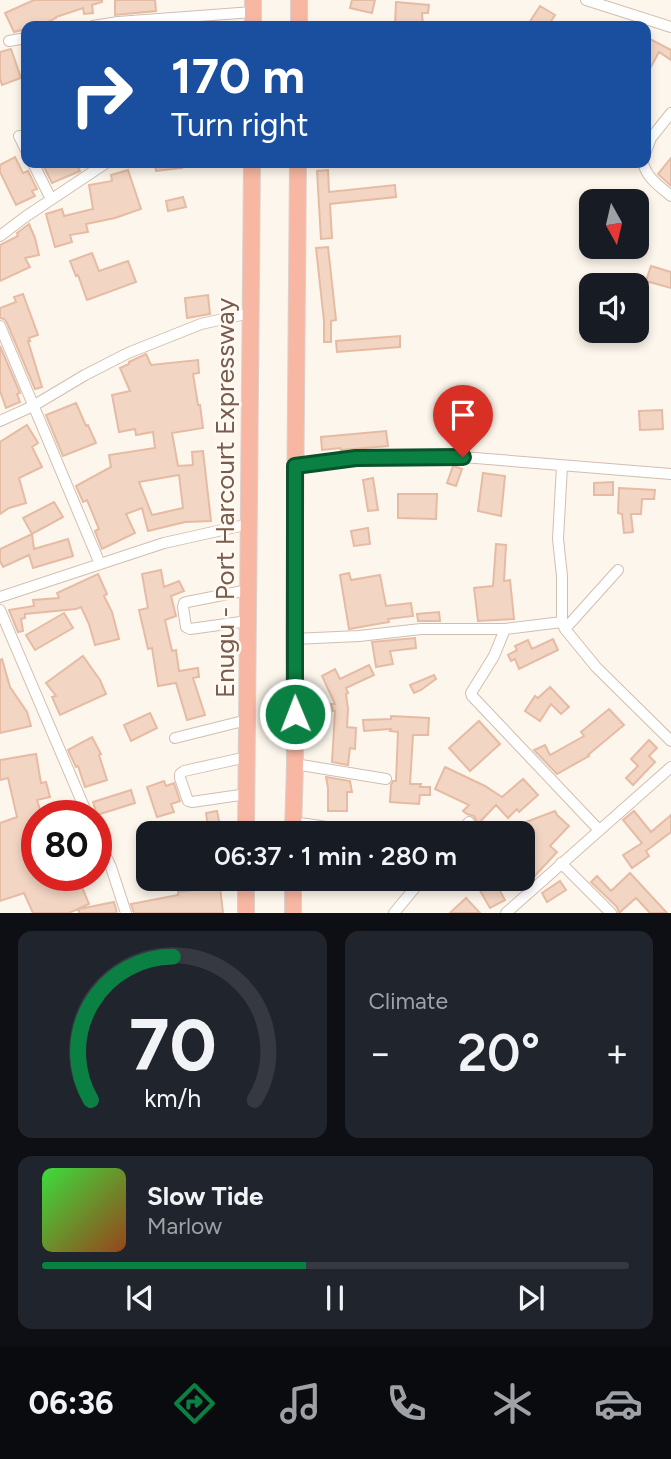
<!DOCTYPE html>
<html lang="en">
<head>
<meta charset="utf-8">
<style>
	:root { --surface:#171b24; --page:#20242c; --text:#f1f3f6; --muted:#9ea1a6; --line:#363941; --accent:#0b8043 }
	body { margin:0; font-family:Figtree,sans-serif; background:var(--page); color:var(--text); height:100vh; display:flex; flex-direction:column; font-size:26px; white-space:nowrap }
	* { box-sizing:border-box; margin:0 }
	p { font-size:23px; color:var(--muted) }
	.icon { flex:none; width:38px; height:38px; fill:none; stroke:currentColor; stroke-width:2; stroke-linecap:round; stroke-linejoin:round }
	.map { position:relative; height:913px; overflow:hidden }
	.sheet { display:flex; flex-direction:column; gap:18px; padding:18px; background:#0d0f14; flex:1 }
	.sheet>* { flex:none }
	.guide { position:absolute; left:21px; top:21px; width:630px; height:147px; border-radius:14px; box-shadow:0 4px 10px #0003; background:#1a4fa0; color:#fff; overflow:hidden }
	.needle { width:46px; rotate:172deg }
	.buttons { position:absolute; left:579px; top:189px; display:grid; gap:14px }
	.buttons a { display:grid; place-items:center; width:70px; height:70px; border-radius:14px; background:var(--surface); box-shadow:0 4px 10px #0003; font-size:35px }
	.speed { position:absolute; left:21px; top:800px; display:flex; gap:14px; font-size:35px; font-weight:700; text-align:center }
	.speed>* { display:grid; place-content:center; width:91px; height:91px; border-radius:50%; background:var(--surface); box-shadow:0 4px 10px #0003; line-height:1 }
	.speed .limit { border:10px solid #d22; background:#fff; color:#111 }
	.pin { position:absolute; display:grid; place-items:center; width:60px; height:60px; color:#fff; margin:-72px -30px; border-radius:50% 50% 50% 0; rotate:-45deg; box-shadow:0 0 7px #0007 }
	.pin .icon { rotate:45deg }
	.me { position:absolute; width:77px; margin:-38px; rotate:359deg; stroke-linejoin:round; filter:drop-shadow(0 0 5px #0008) }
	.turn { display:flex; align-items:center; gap:24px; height:147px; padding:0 35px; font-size:32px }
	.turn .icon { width:91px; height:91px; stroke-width:2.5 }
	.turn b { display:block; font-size:49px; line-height:60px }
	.big { font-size:52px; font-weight:600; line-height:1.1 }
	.sheet .widget { flex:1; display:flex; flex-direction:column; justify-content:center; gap:10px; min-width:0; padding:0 24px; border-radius:14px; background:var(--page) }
	.sheet .dial { align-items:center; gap:0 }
	.dial svg { height:182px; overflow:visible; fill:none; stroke:var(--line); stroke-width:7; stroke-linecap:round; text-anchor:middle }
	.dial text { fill:var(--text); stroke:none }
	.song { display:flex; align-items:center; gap:21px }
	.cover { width:84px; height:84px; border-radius:10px; background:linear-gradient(135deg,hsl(120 70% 55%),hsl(20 70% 35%)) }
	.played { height:7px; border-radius:4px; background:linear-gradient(90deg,var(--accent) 45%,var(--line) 45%) }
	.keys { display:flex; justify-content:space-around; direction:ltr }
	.heat { display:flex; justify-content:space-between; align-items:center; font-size:38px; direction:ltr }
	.sheet .tiles { flex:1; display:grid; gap:18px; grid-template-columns:1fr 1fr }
	.widget:last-child { grid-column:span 2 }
	.trip { position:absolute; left:136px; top:821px; width:399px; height:70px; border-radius:14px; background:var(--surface); box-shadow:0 4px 10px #0003; font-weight:600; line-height:70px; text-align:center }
	.menu { display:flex; height:112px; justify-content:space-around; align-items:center; background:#090b0e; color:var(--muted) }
	.menu .icon { width:49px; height:49px }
	.menu .current { color:var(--accent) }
	.menu b { font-size:32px; color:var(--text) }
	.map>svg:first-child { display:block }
	.building { fill:#f3d5c3; stroke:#e6bba3; stroke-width:2; fill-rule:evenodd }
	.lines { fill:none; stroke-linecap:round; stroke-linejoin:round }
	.minor-casing { stroke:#d1beb0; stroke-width:12 }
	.highway-casing { stroke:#dad1cd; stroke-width:18 }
	.minor { stroke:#fff; stroke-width:10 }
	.highway { stroke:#f7b7a3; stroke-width:16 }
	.route-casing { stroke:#07532c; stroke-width:18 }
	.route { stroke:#0b8043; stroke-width:12 }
	.labels { text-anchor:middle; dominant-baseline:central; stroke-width:5; stroke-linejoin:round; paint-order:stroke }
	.street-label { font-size:26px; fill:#7a5c4d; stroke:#fffaf3 }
</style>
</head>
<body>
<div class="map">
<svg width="671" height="913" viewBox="0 0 671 913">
	<rect width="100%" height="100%" fill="#fdf6ec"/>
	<path class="building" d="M34,0H102V2L92,5L93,13L84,14L83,8L56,17V18L40,26H26V29L14,32L5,13Z
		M115,0H155L156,11L115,15Z
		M352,0H375L372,13L350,8Z
		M396,2L429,5L428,13H422L423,26H395Z
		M540,6L555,15L548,26H527Z
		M646,37L671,50V60L659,52L646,76Z
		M11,49L21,78L2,85L0,78V52Z
		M15,157L23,173L28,171L37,189L32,191L35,196L16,205L0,172V165Z
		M671,158V186L658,174Z
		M50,163H76L80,171L52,183L43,165Z
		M155,163H181L182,168L156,171Z
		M128,170L141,209L115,218L86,224L88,232L70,235L72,242L55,247L46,214L62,209L64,216L93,209L89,185L112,181L111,175Z
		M328,170L329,192L395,185L396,197L330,204L332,238L321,239L317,171Z
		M183,197L186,207L168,211L166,201Z
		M29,224L35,238L39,255L25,258L30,267L0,281V245L18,236L17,233Z
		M328,247L336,320L331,321V342H324V321L316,248Z
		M92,253L99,271L128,261L136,282L87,300L78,275L76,276L70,261Z
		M651,266L671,272V288L646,281Z
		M23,294L38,335L29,338L30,341H28L42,387L35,389L7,323L4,319L0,318V308L16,302L14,297Z
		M208,295L210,314L187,318L185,298Z
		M400,336V347L337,352L336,341Z
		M0,346L20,393L17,394L20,402L6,408L0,391Z
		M146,354L151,365L198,360L199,373L193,374L198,405H200L203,428L172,433L178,466L193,465L192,452L203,451L211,521L185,522L148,531L142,508L126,514L135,533L102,549L95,531L99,529L87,500L83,502L76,486L111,467L109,455L155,448L153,432L136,435L135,429L119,432L112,395L130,391L120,368L129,364V362ZM179,475L183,508L152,515L139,482Z
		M76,403L86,426L88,425L96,443L63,456L46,415Z
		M662,410L663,429L640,430L639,411Z
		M27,425L38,443L32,447L42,467L19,478L26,503L9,508L0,514V442Z
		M386,431L388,446L341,450L340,448L322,450L321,437Z
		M453,466L462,469L456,486L447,483Z
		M483,473L505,476L501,516L478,511Z
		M373,478L378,510L368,511L363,480Z
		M613,482V495H594V483Z
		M619,488L655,490L654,499H642L641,514H631L633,532L624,533L622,514L618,513Z
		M398,494H437L436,519L398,518Z
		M54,502L63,517L32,534L23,518Z
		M368,528L370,544L354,546L351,531Z
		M32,534L34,549L68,539L73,556L33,568L29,555L3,567L0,561V549Z
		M496,544L506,545L504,581L510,580L514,619L478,621L474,588L493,586Z
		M161,570L164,587L179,581L184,591L171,596L176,616L165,620L172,651L176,650L179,671L198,668L199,677L193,678L205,715L187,720L176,683L158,686L152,648L148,649L139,610L148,608L142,574Z
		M349,573L351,580L380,575L386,606L411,603L413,616L388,619L389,622L349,629L340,575Z
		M98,574L107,594L104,596L112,612L119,639L95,645L89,624L81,607L76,609L25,614V618L21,619L23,631L18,632L9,610L34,606L33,600L59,598L57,593Z
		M439,612L440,621H418L417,614Z
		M64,613L73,628L35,650L26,635Z
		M415,638L416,648L390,651L393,664L376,667L372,642Z
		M553,639L558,650L519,669L515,659L511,661L508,655L517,650L515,646L528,640L532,649Z
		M83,656L100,680L106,694L60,715L52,697L56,696L46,683Z
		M2,659L10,687L27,712L31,726L0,733V660Z
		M369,665L374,675L346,688L348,693L346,694L348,709L347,727L356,728L355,749L350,748L348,765L332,762L335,711H333L331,704H335L322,676L335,669L340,679Z
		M434,675L436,679L421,690L414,693L410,685Z
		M550,687L569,707L561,714L551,704L540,721L525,711L535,696L538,698Z
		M609,709L624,725L588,755L589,756L557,774L534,750L545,745L550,755L584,736L581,732Z
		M150,713L157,728L131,741L124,725Z
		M391,716L429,718L428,735H413L410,784H421L420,787H430V795H420L419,804L390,802L391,785L393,781H396L398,732L390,731L391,729L364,731L363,720L391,719Z
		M479,721L500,744L470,771L449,748Z
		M92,737L101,754L99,755L107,780L85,787L78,766L76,767L68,750Z
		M649,740L657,748L649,756L655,762L633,785L626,778L638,766L631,759Z
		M36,754L41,783L46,782L50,797L37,800L42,816H37V875H77L89,904L69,913H33L24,893L0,901V823L17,817L8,778L0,780V760Z
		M445,767L485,786L502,797L523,779L538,795L519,812L517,809L508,818L496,805L478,824L474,816L467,814L463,811L469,805L435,789Z
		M326,777L350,781L352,792H347V811H328V788Z
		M164,781L166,786L174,783L180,801L171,804L174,812L157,817L147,787Z
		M131,790L135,803L97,815L93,802Z
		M217,811L221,831L209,833L206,813Z
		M555,811L557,815L569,826L550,846L557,852L531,880L529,878L523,884V868L534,857L523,848V844L534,833H528L523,823Z
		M634,811L651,832L671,815V832L646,851L649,856L632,868L623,855L642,843L623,820Z
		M630,873L667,913H650L636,898L619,913L617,907L591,882L597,876L611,891Z
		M475,878H493L505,900L490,908L475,882L477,881Z
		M560,881L566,890L547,902L542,893Z
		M220,887L223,913H134L131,904L178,895V892Z
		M466,898L480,913H450Z
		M114,902L117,913H79V909Z"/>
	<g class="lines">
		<g class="minor-casing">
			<path id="minor" d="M586,0L671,27
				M93,26L118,22L253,12
				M9,41L26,38
				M19,136L26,150
				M646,151L651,138L671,113
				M33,163L51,199
				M643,163C647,178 659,186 671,196
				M0,236L25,217L106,163
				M0,326L100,564
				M0,421L33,406L85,375L128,353L201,324L250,313
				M295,465L356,458L463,457L671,474
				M562,466L558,539L562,576V622L565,629L596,667L671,741
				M0,597L164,543L249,524
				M0,610L88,816
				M248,621L190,629L186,627L183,607L184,603L187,602L248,590
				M505,629L494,656L471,693L472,696L599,830
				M565,629L618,570
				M294,639L359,636L421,629H505L562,622
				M175,738L247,720
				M295,764L386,779
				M247,794L192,802L188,801L180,778V774L184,771L247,757
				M293,822L367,833
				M460,833L469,822
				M96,835L111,867L126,913
				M561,863L611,913
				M394,913L423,878
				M506,913L671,767"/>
		</g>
		<g class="highway-casing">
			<path id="highway" d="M253,26V0
				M299,26V0
				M246,833L252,163
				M293,833L295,764L294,639L298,163
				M293,878V913
				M246,913V878"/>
		</g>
		<use href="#minor" class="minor"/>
		<use href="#highway" class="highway"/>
	</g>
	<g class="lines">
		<g class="route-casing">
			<path id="route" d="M295,714V466L356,458L463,457"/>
		</g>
		<use href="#route" class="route"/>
	</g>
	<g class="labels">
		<g class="street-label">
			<text transform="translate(225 498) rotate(-90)">Enugu - Port Harcourt Expressway</text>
		</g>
	</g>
</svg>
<div class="buttons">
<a><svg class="needle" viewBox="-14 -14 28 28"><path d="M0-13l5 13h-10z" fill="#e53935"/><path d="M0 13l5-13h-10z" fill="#9ea1a6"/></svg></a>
<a><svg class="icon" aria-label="sound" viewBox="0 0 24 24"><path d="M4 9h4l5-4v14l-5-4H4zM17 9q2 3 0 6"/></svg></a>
</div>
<div class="speed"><div class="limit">80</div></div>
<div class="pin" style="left:463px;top:457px;background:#d93025"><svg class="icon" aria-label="arrive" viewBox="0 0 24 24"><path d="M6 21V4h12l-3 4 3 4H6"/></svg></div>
<svg class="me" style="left:295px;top:714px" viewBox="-20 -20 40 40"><circle r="17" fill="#0b8043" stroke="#fff" stroke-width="3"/><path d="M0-11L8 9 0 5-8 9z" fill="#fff"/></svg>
<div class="trip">06:37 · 1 min · 280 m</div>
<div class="guide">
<div class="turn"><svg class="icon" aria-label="right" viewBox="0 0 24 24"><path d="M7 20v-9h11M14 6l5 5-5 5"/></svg><div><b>170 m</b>Turn right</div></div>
</div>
</div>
<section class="sheet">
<div class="tiles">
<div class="widget dial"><svg viewBox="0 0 100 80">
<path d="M14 69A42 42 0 1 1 86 69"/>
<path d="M14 69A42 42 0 0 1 50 6" stroke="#0b8043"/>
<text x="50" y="56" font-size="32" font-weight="700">70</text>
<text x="50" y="72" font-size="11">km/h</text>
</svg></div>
<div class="widget"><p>Climate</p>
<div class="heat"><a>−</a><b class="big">20°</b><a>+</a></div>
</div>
<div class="widget">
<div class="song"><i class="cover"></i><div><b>Slow Tide</b><p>Marlow</p></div></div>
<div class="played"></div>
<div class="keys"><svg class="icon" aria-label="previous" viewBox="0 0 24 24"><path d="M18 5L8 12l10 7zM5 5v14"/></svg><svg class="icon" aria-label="pause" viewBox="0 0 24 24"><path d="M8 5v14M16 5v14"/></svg><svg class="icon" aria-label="next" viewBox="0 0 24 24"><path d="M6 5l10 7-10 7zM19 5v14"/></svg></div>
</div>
</div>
</section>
<nav class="menu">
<b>06:36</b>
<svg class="icon current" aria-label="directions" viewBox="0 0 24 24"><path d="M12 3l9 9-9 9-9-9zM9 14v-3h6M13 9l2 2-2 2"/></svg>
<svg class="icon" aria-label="music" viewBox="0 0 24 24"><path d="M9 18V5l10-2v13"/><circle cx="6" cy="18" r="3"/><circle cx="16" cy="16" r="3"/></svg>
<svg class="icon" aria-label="phone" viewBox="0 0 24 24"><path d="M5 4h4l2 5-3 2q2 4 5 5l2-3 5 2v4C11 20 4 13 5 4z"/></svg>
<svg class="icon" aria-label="climate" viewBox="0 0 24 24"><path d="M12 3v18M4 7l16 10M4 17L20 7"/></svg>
<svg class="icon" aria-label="car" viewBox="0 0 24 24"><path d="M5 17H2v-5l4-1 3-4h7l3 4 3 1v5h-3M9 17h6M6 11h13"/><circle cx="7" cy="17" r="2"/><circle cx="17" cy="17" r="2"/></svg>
</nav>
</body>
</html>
